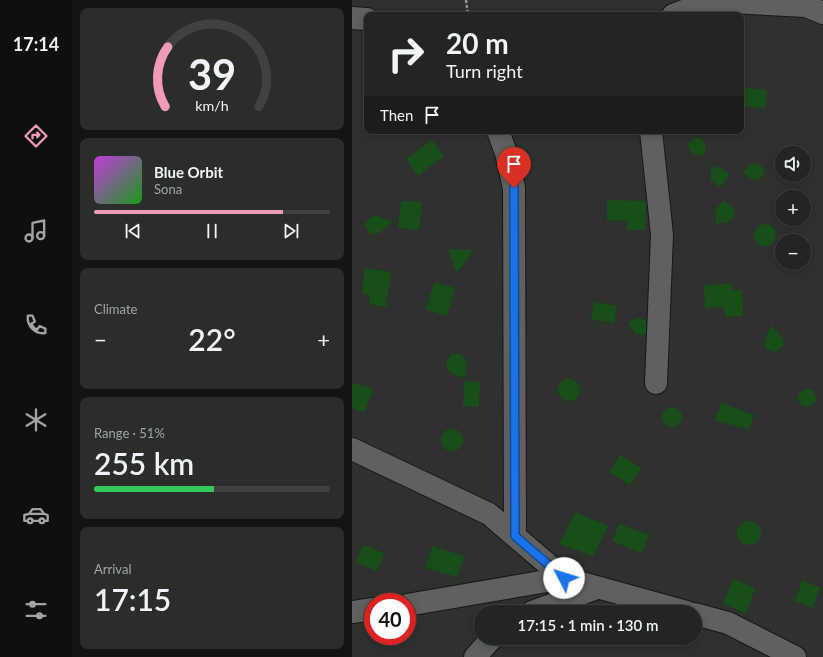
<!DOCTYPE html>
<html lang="en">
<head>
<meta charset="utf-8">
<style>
	:root { --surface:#222522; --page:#2a2d2a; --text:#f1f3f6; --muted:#a2a5a5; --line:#3f4240; --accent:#f09ab6 }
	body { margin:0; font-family:Lato,sans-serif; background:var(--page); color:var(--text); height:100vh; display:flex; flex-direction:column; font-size:15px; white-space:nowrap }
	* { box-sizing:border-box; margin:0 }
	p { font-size:13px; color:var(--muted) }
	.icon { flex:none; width:22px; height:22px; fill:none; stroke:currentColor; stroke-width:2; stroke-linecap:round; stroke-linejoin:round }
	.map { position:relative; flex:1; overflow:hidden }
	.sheet { display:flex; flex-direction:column; gap:8px; padding:8px; background:#131413; width:280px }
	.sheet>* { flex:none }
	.guide { position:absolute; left:12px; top:12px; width:380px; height:122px; border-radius:8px; box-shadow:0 2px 10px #0003,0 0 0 1px var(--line); background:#222522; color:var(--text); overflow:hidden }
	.controls { position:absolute; left:423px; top:146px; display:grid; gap:8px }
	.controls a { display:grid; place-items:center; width:36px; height:36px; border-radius:50%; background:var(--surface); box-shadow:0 2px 10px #0003,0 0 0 1px var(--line); font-size:20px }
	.speed { position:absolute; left:12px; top:593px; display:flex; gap:8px; font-size:20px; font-weight:700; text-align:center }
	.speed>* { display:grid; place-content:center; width:52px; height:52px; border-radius:50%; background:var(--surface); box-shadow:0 2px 10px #0003,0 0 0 1px var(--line); line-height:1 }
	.speed .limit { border:6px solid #d22; background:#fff; color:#111 }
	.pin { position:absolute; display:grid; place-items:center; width:34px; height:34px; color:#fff; margin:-41px -17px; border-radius:50% 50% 50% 0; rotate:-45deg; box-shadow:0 0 4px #0007 }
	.pin .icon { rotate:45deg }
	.me { position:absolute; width:44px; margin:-22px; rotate:310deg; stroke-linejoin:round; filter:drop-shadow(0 0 3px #0008) }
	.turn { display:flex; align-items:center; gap:14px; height:84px; padding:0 16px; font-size:18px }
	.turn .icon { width:52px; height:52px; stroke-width:2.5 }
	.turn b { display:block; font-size:28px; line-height:34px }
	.then { display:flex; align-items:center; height:38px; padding:0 16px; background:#0003; gap:8px; font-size:15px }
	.big { font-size:30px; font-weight:600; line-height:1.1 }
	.sheet .card { flex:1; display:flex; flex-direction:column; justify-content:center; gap:6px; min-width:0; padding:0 14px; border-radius:8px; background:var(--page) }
	.sheet .dial { align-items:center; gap:0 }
	.dial svg { height:104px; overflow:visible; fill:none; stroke:var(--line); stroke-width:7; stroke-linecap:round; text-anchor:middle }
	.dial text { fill:var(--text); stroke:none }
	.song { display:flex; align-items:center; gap:12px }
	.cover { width:48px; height:48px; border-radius:6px; background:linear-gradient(135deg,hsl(290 70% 55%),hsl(120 70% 35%)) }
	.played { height:4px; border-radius:2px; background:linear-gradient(90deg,var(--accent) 80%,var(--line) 80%) }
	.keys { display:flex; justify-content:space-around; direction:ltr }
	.heat { display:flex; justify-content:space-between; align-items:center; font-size:22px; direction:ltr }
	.charge { height:6px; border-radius:3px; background:linear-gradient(90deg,#34c759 51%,var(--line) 0) }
	.trip { position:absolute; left:122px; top:605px; width:228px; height:40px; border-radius:20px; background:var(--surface); box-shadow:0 2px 10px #0003,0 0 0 1px var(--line); font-weight:600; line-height:40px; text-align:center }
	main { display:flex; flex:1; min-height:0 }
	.tabs { display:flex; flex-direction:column; width:72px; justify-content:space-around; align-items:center; background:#0e0f0e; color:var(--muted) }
	.tabs .icon { width:28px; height:28px }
	.tabs .on { color:var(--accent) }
	.tabs b { font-size:18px; color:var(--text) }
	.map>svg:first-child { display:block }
	.building { fill:#174e19 }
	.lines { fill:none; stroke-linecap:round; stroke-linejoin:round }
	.minor-casing { stroke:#161816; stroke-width:24 }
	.path { stroke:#949693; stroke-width:2.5; stroke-dasharray:3 2; stroke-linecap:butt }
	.minor { stroke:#5e615e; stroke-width:22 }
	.route-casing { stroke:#114b97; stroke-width:10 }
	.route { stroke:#1a73e8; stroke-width:7 }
</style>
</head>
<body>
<main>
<nav class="tabs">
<b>17:14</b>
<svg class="icon on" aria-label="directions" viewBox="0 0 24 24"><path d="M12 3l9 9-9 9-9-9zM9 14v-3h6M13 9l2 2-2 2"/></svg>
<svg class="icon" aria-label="music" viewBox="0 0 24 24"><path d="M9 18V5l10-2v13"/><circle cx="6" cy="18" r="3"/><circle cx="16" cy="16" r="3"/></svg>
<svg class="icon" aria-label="phone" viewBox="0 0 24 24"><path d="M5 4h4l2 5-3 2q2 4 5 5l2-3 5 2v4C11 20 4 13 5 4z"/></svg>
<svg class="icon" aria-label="climate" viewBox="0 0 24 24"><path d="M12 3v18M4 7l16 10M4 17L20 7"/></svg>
<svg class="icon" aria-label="car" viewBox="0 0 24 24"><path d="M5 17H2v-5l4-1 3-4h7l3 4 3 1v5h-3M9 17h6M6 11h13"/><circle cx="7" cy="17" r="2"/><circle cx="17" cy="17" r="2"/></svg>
<svg class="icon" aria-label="filters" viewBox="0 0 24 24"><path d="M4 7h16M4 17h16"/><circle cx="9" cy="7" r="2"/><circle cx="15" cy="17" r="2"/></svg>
</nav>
<section class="sheet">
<div class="card dial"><svg viewBox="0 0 100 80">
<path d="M14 69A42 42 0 1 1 86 69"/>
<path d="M14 69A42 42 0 0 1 16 23" stroke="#f09ab6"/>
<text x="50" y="56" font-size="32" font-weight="700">39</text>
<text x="50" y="72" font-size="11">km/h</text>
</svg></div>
<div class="card">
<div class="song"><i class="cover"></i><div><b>Blue Orbit</b><p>Sona</p></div></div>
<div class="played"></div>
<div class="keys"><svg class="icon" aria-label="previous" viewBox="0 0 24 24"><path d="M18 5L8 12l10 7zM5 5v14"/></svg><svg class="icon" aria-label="pause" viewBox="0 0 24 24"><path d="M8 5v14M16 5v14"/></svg><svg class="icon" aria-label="next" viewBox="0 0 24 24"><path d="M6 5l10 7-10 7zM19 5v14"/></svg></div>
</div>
<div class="card"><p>Climate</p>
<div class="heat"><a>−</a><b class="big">22°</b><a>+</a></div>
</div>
<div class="card"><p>Range · 51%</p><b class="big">255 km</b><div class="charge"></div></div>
<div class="card"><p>Arrival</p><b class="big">17:15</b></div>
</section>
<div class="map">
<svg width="471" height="657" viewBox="0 0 471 657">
	<rect width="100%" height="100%" fill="#2e312d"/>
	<path class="building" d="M389,87L415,90L413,108L389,106Z
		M342,138H348L352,141L354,147L352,155H343L338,151L336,144Z
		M80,140L92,156L66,176L54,159Z
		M404,163L412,168L411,175L406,180L399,179L391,172L398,165Z
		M359,166L369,168L378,175L368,187L359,180Z
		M255,200L294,201L293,230H275V221L255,220Z
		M372,200L382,209V218L376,222L364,224L363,210Z
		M49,201L70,202L67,230L46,228Z
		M22,216H25L40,222L28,233L19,234L14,228V223L17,218Z
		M402 235a11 11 0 1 1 22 0a11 11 0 1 1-22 0Z
		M96,249L121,250L114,262L104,272Z
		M13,268L39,272L34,307L17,304L18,295L10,294Z
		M82,282L103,288L95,316L74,310Z
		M380,284L381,290H390L391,316L373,317L372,307L353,308L352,285Z
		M242,302L265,306L262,323L239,319Z
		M286,318L294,320V334L291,335L283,334L276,322Z
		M419,325L431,339V346L423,352L414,349L412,342Z
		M100,354H108L113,358L115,365L113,378L100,374L95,369L94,362Z
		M206 390a11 11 0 1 1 22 0a11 11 0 1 1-22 0Z
		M112,381L128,382L127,407L111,406Z
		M0,383L21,389L13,412L0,408Z
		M446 398a9 9 0 1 1 18 0a9 9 0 1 1-18 0Z
		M369,403L402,415L397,429L363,421Z
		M310 417a10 10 0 1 1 20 0a10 10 0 1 1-20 0Z
		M89 440a11 11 0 1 1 22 0a11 11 0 1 1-22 0Z
		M268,455L289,468L278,485L257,472Z
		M223,512L256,526L241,556L207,544Z
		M385 533a12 12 0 1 1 24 0a12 12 0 1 1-24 0Z
		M267,524L297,535L290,553L260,541Z
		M11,545L32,553L25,571L4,562Z
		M80,546L112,556L105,577L74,568Z
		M381,579L403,588L394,613L371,604Z
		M450,581L468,587L461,608L443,601Z"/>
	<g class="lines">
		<g class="minor-casing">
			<path id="minor" d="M321,15L358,1L454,6L471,13
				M0,18L15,19
				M146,131L154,153L162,188L163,536
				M299,131L310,235L304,383
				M0,449L137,514L212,578L335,612
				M55,605L212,578
				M0,612L21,609
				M180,612L245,588
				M343,614L376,623L443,657
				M123,657L140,638"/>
		</g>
		<path class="path" d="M114,0L116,15"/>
		<use href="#minor" class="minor"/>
	</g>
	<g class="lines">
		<g class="route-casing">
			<path id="route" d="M162,188L163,536L212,578"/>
		</g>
		<use href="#route" class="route"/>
	</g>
</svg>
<div class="controls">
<a><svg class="icon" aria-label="sound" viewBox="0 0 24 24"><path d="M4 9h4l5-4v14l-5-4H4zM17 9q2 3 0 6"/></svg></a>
<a>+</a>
<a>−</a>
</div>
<div class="speed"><div class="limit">40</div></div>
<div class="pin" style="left:162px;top:188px;background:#d93025"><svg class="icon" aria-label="arrive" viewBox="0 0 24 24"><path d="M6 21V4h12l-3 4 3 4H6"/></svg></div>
<svg class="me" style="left:212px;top:578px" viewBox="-20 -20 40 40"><circle r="19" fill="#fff"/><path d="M0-13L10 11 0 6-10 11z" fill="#1a73e8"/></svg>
<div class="trip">17:15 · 1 min · 130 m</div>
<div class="guide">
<div class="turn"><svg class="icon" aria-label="right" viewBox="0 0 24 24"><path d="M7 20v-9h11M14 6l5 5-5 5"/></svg><div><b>20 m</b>Turn right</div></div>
<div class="then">Then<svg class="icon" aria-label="arrive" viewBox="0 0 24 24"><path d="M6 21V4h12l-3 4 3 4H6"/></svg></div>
</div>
</div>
</main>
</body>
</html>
